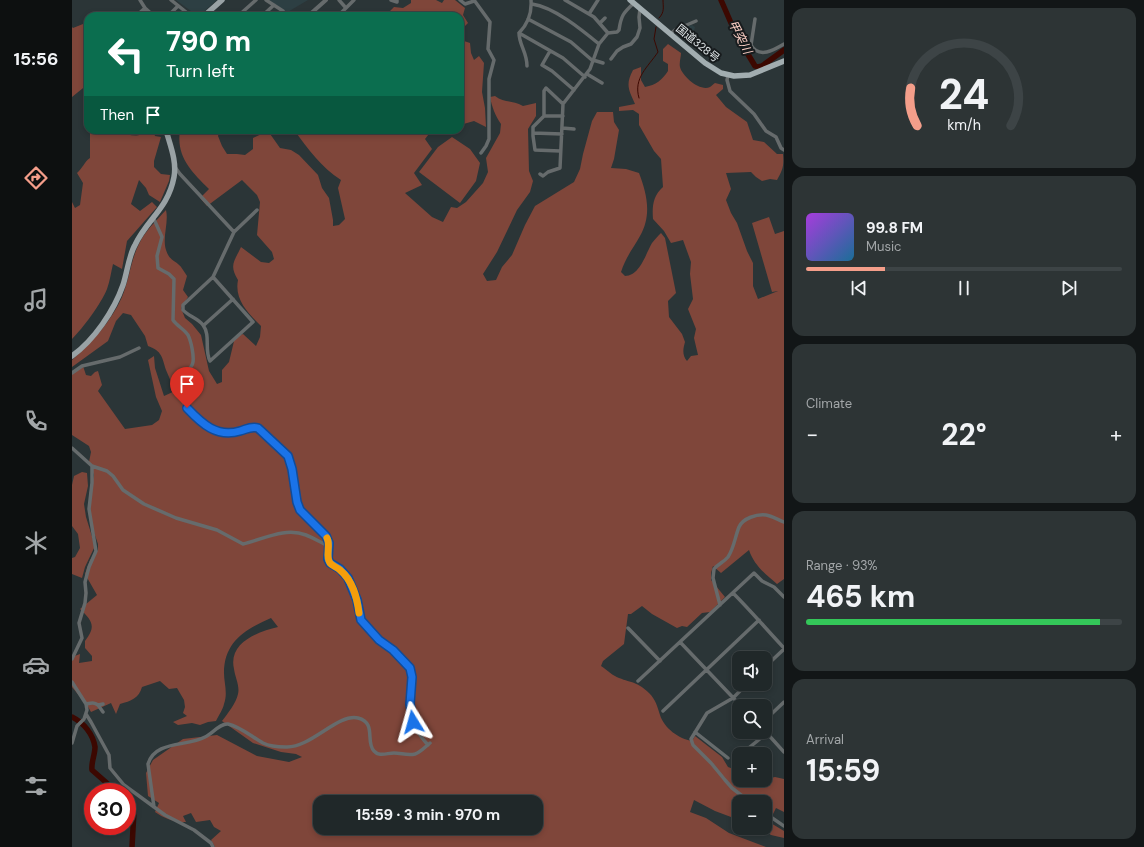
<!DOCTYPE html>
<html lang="en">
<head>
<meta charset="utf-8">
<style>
	:root { --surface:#202829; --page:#2d3435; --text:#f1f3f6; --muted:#a2a6a8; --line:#3d4446; --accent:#f49e8a }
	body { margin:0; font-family:"DM Sans","Noto Sans JP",sans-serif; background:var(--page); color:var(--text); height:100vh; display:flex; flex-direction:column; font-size:15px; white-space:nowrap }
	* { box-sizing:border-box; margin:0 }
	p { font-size:13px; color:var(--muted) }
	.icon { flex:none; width:22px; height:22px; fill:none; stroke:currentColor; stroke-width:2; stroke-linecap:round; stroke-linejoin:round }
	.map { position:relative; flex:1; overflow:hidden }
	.drawer { display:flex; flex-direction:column; gap:8px; padding:8px; background:#121617; width:360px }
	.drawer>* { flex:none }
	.top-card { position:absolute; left:12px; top:12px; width:380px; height:122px; border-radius:12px; box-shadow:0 2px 6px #0003,0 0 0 1px var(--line); background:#0b6e4f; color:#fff; overflow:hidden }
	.controls { position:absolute; left:660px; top:651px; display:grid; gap:8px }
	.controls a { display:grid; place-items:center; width:40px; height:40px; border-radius:8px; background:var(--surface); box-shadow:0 2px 6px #0003,0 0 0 1px var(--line); font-size:20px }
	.speed { position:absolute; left:12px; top:783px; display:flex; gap:8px; font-size:20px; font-weight:700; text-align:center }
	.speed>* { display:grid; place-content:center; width:52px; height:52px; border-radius:50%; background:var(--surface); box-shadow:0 2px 6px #0003,0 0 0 1px var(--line); line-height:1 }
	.speed .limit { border:6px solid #d22; background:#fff; color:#111 }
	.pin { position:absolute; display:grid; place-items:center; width:34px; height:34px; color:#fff; margin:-41px -17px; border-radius:50% 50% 50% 0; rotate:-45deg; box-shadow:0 0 4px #0007 }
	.pin .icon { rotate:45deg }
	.me { position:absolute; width:44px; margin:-22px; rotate:352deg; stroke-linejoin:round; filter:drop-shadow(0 0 3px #0008) }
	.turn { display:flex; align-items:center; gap:14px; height:84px; padding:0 16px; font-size:18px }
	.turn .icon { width:52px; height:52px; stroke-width:2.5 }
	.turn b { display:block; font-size:28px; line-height:34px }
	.then { display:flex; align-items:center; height:38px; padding:0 16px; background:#0003; gap:8px; font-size:15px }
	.big { font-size:30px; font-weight:700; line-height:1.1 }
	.drawer .card { flex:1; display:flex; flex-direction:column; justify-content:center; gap:6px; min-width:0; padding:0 14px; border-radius:12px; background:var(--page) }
	.drawer .dial { align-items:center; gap:0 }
	.dial svg { height:104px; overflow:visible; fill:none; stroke:var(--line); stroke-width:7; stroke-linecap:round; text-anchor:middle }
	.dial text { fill:var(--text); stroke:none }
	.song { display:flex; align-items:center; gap:12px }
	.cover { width:48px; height:48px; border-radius:6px; background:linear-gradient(135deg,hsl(280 70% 55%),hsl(200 70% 35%)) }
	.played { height:4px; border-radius:2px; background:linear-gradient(90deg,var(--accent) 25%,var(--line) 25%) }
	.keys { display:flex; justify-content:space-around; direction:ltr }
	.heat { display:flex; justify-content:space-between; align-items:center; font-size:22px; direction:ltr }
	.charge { height:6px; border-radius:3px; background:linear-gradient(90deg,#34c759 93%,var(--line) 0) }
	.trip { position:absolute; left:241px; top:795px; width:230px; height:40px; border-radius:12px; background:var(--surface); box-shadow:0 2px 6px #0003,0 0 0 1px var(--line); font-weight:700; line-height:40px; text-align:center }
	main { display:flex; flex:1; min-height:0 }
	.dock { display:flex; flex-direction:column; width:72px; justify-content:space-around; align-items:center; background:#0d1010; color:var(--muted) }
	.dock .icon { width:28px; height:28px }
	.dock .on { color:var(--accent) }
	.dock b { font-size:18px; color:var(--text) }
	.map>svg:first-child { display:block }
	.built { fill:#2d3f43 }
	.green { fill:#7f463a; fill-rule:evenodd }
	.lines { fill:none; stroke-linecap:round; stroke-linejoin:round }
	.stream { stroke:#3c0801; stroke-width:1 }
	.river { stroke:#3c0801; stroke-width:5.5 }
	.minor { stroke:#666b6c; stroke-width:3.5 }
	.tertiary { stroke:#666b6c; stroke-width:4 }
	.primary { stroke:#99a2a5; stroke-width:5.5 }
	.trunk { stroke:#a2adb0; stroke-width:5.5 }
	.route-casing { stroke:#114b97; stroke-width:10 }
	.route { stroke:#1a73e8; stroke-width:7 }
	.slow { stroke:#f59e0b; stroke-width:7 }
	.labels { text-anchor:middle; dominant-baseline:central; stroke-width:4; stroke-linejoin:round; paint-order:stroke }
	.street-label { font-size:11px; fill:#e2e8ea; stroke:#171b1d }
	.water-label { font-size:12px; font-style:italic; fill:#fccfc5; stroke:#171b1d }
</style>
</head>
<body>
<main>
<nav class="dock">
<b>15:56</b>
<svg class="icon on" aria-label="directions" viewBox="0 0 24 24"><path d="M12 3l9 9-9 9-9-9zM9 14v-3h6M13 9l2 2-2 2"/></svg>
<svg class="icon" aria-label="music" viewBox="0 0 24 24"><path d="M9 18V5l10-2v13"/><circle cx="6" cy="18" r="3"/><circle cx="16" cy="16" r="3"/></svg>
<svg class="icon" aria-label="phone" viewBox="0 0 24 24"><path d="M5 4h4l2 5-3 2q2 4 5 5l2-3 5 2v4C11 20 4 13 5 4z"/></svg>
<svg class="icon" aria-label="climate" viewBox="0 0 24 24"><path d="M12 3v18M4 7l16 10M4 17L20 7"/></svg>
<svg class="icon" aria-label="car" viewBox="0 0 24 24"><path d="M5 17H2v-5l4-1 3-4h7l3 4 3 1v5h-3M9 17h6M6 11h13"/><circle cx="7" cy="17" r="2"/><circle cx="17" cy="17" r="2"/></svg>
<svg class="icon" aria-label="filters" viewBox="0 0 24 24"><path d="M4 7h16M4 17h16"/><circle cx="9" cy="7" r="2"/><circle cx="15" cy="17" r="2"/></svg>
</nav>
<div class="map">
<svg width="712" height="847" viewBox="0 0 712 847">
	<rect width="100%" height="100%" fill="#2b3537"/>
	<path class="built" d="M104,0H145L129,14H123Z
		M197,0H236L214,13Z
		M620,25L623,27L619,43L604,31Z"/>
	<path class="green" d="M339,0H364L370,3L372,0H383L393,8L391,15L396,23L388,31V16H297L300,11L308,12L315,14L322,7L331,8L339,3Z
		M11,24L16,31V84L0,97V27L1,28Z
		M392,41L398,43L399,53L402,60L407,56L412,63L410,92L413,108L414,127L402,121L388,125V43Z
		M596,44L609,53C609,57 607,63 608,67C610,76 628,92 638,87C640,86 641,84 643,83L651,85V89L644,95L654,107L675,122L681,140L692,142L705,154H711C712,166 711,169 705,180L698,179L690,181L684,177L679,172L654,173L659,189L654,200L659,213L665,223L675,251L681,263V286L686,299L706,291L700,292L680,223L697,217L703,234L712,231V579L705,584C693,574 682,565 677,550L649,573L641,566L639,573V580L653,597L638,612L630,613L615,627L610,626L605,628L580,614L570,606L559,614H556L552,644L531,661L529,666C535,670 541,676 547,678C560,683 566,682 577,693C584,700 585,706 588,715C592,728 607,739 620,741L623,736L650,757L656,767L667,771V780H690L703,777L712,779V812L704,808L697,822L712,831V838L699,835L689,828H693V802H667V820L643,811L622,800L618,812L634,818L657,833L694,847H143L139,840L149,831L142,827L138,820L124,822L119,813L111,816L114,822C102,823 92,818 83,812L87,803L76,796L74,773L81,760L111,739L145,735L185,756L217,762L230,757L224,754L209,752L181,743L150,721C156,713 164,703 166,694C168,686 163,677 162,669C156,643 185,632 206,627L199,618C174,629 152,641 152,673C152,683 156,693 152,704C151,709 147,715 144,721L136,722L128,725L120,723L106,725L101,722L115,716L111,713L113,707L112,700L105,688L97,689L88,681L70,687C67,698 59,701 48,704L44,714L39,703L19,712L15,705L0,687V657L8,654L7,663L20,661V656L13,648V641C24,627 21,621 8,609L25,595L13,574L18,560L26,550V544L18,521L17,495L22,475L17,462L19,452L17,446L0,435V374L11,366L14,375L19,376L23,372L26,371L30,385L26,391L53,429L80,425L87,420L90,411L84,397L76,360L82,356L83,368L92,396L103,391C100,384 97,377 94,370C90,357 90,351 76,346L73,336L59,315L51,313L44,321L36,341L0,367V360C20,342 39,322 50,297C57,281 59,259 67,244C73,231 84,221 94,210C97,223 90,237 94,250C97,259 100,259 106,264C110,267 112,272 115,276L111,290L116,297L109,308L113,318L120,324L129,335L137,371L145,384L150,382V370L157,362L163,337L171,334L184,346L188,337L189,326C177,314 162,300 166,280C157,265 162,262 169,247L189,262L197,263L202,259L200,252L185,235L188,202L185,195L170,180L135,206L128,198L137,189C119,171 104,157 108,130H148L146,136L150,146L155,154H165L173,155L181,149V138L196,131L208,148L219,150L227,155L246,175L250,188L257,198L261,220V226L267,225L273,219L266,188L269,180C249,167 236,149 222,130H360L353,139L360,149L342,173L350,185L333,193L360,217L371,222L379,207L385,208L394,202L411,183L416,172L414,158L428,133L429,124C423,115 420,107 418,97L423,96C432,103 440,100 451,106L464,103V116L456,129L457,171L461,181L458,192L445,210L425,252L411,274L415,281L424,280L430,267L440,255L453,225L463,206L502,182L508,169L511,154L520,121L525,112H541L542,122L547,130L542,159L539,168L554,169L567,173C575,194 580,215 568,236C560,250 554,257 549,272L553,276C568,276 574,253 580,243C583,239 586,236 589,233L593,238L604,293L596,301L597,317L610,334L613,342C611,349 610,355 615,361L619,356L626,355L622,338L624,329L616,309L621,299L618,274L619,262L611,240L599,243L592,231L581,219C580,206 581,196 591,187L589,159L582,151L567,125V114L561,110L547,111V107L563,104C557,90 553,85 561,70L569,67V80L573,87C584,85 590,80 596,71V64L591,61V49ZM248,802H464V828H248Z
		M18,130H44L46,132C59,135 66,139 76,130H81L83,136L89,137L82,161V167L89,174L98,175L97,181L88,202L77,195L74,188L67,180L59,204L68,211L80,202L85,207L55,241L50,269L41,264C39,272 38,281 35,289C29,304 11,328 0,339V202L3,208L8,205L11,183L5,173C11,168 12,162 18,158Z
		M380,137L398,149L408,163L404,181L388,203L347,172L366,147Z
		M10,472L15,473L16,486L12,504L14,517L23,546L13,567L10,578L0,574V558L3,557L8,548L6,534L0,526V485L2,476Z"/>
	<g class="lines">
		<path class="stream" d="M587,18C593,12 591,7 591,0
			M567,98C561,78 576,67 586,52L582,39L584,27"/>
		<path class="river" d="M649,0L659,23L668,36L674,51L683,66L686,67L690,66L712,50
			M0,717C12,723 21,734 23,747C23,755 19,762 20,770L45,792
			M55,801L62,811L60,847"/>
		<path class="minor" d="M68,0L73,8
			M99,0L119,16
			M194,0L211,11L213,16
			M267,0L274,8
			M319,0L325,2V0
			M388,0L393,4L402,1
			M402,0L418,22L416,49L422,60L417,79V139L414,146L409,153
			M459,0C460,13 456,24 447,33L491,58L513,77
			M493,0L522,17L536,33
			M460,4C482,7 510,30 527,44
			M517,14L526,0
			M64,16L73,8L82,16
			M96,16L106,6
			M166,16L184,0
			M190,16L202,5
			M266,16L282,0
			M456,19L499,42L521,61
			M683,19L679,45C687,59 702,50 712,44
			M528,23L533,18
			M447,33C447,45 455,52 455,66
			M598,34L603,30L624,21
			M478,51L470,65L480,71L502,90
			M539,59L545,51L551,47L559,44L565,37L568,28L567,17L568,9
			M521,60L531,63
			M515,74L530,83
			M656,75L655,80L658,91L682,114L694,131L704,137L709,148L712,150
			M472,116H491
			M490,128L502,129
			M166,130H172
			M461,133L490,134
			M488,151L463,150L461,136V127L472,116V91L474,88L491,104
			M103,167L108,174L162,232
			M468,174L471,176L476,172L488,168L491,104L518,69L527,44L536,33L545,32L547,30C549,16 551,13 562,3
			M81,217L90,237L85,256L86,268L97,274L102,279L101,320C105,326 112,329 116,335C119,341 122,355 121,362C120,370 110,374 107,381C100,399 130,426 145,431C160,437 176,424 186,428C194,436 211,447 216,457C224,473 220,492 227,508C232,519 247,525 254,535C260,543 255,551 256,559C257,564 271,572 275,577C280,584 284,594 285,602C286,608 286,615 289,620C301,638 328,651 338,669C341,674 340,681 339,687C338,711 338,726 356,745
			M141,277L181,322L138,361C132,349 139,336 131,325C126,318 116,316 111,310V305Z
			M141,277L162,232L185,210
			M132,325L161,299
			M0,373L10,366L48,357L67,348
			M0,448L20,466L35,471L41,476L51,490L72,504L104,518L145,530L171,544C192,539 213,527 234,535C242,538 249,543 257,546
			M661,593C679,611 695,630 712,648
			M648,605L641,578L642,569C646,564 652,562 656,557C662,548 663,537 667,527C671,518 685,514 694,515C700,516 706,520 712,522
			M556,628L588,661
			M608,642L669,706
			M0,659L10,638L7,623L13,603L14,593L13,582L17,567L24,551L17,509L20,483V466
			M693,667L712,649
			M566,681L682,573L690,581L702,587L712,597
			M0,682L14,704L15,710L12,719L5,726L0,743
			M675,684L661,698L635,713L619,739L621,745L639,763L653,780L660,788L678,802
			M14,704C19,703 22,702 26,705L31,704
			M26,705L31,712
			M591,711L687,620
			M14,714L19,722L37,755L38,768L52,785L93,815L122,830L139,843L141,847
			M693,720L712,702
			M693,731L712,752
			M623,732L656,758
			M673,751L695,733
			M82,807L76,764C83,740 115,747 133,737C140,734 148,723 156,724C169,727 180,737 191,743C197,746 207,747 214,747C239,748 266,713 286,718C305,723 293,742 302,751C303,752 305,754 307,754C312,755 317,753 322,753C329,753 336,756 343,754C349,752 353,747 358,743
			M693,813L712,826"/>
		<path class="tertiary" d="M236,16L254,0"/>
		<path class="primary" d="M132,16L150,0
			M0,356C22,340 42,311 51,285C55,273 57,255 63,245C75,219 96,209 102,177C105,161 98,145 94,130"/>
		<path class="trunk" d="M558,0L633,63L649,73L662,76L678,75L712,61"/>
	</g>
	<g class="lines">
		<g class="route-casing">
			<path id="route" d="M115,408C130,424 145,438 168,431C175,429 179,426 186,428L216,456L220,469L225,502L228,510L254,536L257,543L256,559L258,563L268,569L276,578L285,600L289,620L307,640L321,650L338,668L340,677L338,704L341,722"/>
		</g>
		<use href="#route" class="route"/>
		<path class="slow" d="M255,538C259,545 253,556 258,563C260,566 265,567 268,570C281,581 285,597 287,613"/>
	</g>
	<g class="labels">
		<g class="street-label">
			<text transform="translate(626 43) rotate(39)">国道328号</text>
		</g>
		<g class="water-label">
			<text transform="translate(668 37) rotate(63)">甲突川</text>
		</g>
	</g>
</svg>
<div class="controls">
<a><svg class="icon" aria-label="sound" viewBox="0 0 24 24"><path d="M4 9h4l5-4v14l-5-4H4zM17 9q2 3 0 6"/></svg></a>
<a><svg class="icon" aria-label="search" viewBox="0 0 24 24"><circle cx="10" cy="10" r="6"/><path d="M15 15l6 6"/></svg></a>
<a>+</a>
<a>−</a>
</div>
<div class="speed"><div class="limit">30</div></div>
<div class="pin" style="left:115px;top:408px;background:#d93025"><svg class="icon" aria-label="arrive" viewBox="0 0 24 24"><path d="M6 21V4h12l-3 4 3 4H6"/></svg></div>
<svg class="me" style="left:341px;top:722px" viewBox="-20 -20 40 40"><path d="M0-17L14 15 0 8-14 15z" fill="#1a73e8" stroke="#fff" stroke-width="4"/></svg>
<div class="trip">15:59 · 3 min · 970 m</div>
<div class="top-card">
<div class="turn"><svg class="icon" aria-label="left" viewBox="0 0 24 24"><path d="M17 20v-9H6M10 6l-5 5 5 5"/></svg><div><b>790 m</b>Turn left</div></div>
<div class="then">Then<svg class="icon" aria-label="arrive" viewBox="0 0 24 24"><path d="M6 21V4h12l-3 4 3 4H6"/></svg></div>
</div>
</div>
<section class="drawer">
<div class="card dial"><svg viewBox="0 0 100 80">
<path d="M14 69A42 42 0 1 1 86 69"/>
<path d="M14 69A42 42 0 0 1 9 40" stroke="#f49e8a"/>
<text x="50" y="56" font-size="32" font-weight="700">24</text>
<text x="50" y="72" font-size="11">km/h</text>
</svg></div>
<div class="card">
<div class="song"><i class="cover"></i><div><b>99.8 FM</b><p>Music</p></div></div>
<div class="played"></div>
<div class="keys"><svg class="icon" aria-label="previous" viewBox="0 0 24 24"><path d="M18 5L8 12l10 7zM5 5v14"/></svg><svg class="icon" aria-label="pause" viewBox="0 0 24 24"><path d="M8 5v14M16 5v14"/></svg><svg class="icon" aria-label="next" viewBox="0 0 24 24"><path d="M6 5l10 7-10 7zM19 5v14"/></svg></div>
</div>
<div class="card"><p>Climate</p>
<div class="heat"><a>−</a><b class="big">22°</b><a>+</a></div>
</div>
<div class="card"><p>Range · 93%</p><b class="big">465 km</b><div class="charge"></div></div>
<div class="card"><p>Arrival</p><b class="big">15:59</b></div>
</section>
</main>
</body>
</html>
